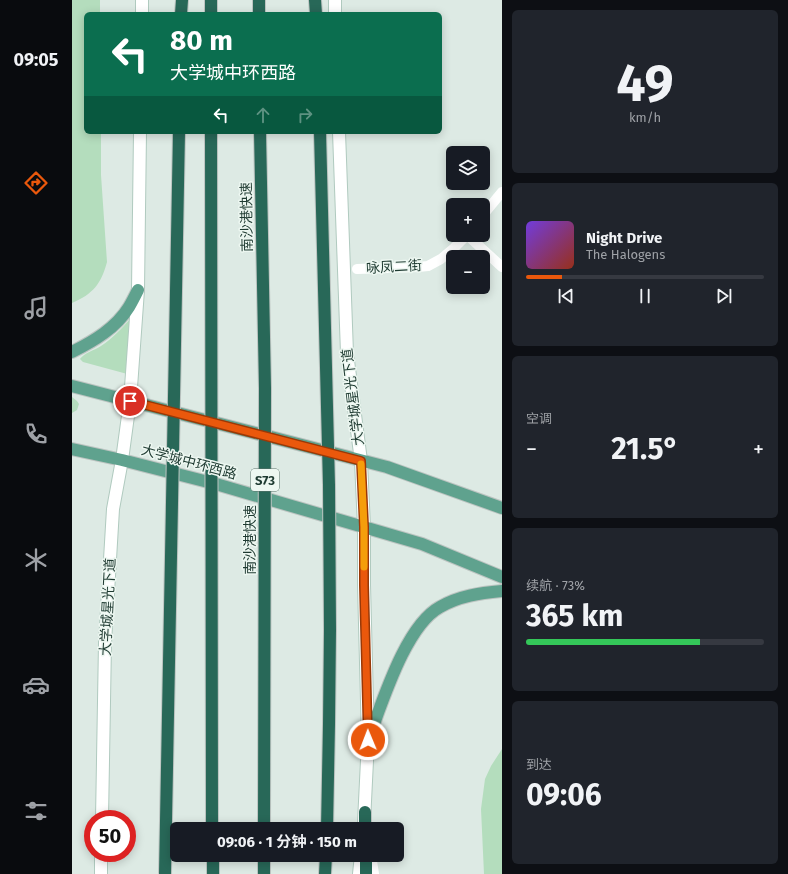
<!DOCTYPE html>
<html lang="zh">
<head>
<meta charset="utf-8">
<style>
	:root { --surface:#171b24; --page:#20242c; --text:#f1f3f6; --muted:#9ea1a6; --line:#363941; --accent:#ea580c }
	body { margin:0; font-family:"Fira Sans","Noto Sans SC",sans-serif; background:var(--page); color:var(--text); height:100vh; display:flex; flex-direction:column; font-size:15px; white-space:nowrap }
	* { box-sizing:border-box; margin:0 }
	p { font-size:13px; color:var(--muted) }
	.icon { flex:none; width:22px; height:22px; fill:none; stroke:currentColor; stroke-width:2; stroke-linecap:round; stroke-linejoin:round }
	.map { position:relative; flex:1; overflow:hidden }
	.panel { display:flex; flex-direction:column; gap:10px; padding:10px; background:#0d0f14; width:286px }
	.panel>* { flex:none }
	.hud { position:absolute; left:12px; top:12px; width:358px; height:122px; border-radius:6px; box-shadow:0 2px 10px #0003; background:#0b6e4f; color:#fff; overflow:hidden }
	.buttons { position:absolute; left:374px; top:146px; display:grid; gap:8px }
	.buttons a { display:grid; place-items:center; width:44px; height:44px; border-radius:6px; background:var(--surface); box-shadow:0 2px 10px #0003; font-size:20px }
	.speed { position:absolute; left:12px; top:810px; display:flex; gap:8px; font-size:20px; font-weight:700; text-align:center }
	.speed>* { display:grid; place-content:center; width:52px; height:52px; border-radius:50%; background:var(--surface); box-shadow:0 2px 10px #0003; line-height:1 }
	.speed .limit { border:6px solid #d22; background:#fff; color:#111 }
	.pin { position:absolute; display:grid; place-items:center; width:34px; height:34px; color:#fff; margin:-17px; border:2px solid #fff; border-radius:50%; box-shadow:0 1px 4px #0007 }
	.me { position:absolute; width:44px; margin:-22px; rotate:359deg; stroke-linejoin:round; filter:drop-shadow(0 0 3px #0008) }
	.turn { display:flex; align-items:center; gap:14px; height:84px; padding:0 20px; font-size:18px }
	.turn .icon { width:52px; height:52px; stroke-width:2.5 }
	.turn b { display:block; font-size:28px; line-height:34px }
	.lanes { display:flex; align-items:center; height:38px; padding:0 20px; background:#0003; justify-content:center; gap:20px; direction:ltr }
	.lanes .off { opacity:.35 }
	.big { font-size:30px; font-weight:700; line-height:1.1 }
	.panel .tile { flex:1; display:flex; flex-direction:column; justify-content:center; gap:6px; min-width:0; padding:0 14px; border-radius:6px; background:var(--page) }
	.panel .dial { align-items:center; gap:0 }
	.dial b { font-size:52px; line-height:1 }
	.song { display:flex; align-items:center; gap:12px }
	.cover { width:48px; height:48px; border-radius:6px; background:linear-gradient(135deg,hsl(260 70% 55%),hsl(10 70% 35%)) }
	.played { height:4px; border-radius:2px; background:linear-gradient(90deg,var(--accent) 15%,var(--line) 15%) }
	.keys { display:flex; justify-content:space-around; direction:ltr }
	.heat { display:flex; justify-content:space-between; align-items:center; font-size:22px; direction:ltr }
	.charge { height:6px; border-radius:3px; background:linear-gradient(90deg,#34c759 73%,var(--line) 0) }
	.trip { position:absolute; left:98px; top:822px; width:234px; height:40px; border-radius:6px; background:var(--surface); box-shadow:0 2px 10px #0003; font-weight:700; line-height:40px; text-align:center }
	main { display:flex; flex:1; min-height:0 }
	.tabs { display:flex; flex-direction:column; width:72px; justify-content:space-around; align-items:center; background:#090b0e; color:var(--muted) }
	.tabs .icon { width:28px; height:28px }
	.tabs .active { color:var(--accent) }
	.tabs b { font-size:18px; color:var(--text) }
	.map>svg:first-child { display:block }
	.green { fill:#b4ddbd }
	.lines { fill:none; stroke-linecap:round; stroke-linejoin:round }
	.secondary-casing { stroke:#b0cabf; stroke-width:14 }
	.primary-casing { stroke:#bcc4c1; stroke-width:14 }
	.motorway-casing { stroke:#bcc4c1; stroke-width:14 }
	.service { stroke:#fff; stroke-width:10 }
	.tertiary { stroke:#fff; stroke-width:12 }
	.secondary { stroke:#fff; stroke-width:12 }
	.primary { stroke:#5fa28e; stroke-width:12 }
	.motorway { stroke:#286858; stroke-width:12 }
	.motorway-bridge-casing { stroke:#bcc4c1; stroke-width:14; stroke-linecap:butt }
	.motorway-bridge { stroke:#286858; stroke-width:12 }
	.route-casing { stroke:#983908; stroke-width:10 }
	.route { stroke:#ea580c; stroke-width:7 }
	.slow { stroke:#f59e0b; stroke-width:7 }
	.labels { text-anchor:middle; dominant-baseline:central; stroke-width:3; stroke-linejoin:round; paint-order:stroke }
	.shield { fill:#edf7f1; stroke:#5c736b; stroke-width:1 }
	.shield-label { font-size:13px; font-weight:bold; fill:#1e3a31 }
	.street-label { font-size:14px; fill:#1e3a31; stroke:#edf7f1 }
</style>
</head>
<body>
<main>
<nav class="tabs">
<b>09:05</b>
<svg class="icon active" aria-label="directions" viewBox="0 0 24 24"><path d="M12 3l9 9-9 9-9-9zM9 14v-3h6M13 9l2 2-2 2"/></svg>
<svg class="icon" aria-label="music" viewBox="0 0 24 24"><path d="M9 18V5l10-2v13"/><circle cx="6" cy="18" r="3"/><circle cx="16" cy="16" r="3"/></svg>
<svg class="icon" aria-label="phone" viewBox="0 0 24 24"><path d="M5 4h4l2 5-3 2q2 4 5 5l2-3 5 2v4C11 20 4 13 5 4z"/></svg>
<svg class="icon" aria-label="climate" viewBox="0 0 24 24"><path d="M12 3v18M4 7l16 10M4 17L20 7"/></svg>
<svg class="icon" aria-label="car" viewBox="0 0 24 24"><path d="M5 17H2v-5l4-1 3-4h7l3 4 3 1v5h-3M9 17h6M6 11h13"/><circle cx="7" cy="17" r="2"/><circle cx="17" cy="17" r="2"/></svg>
<svg class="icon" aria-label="filters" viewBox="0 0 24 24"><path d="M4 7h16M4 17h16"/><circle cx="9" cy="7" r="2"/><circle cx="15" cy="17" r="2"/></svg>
</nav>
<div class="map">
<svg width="430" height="874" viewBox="0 0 430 874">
	<rect width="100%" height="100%" fill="#ddeae4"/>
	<path class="green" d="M0,0H28V14H14V132H29V175L35,262C29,284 21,294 0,303Z
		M59,318V375L11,362L8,359C12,353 23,350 29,346C41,338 50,328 59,318Z
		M0,397L5,401L7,404L5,410L0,413Z
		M430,749V874H412L409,809L413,779L419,766Z"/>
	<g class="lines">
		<g class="secondary-casing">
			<path id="secondary" d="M263,0V14
				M70,14V0
				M267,132L275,353L289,461L292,527V585L296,740L292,822
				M30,819L33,643L41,509L50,460L58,401L66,290L68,132
				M29,874V853
				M287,874L289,855"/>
		</g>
		<g class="primary-casing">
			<path id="primary" d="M0,352C22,341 44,328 57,307C60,302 63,296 66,290
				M0,386L315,467L430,508
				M0,449L50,460L144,484L350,544L430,577
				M296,740C310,704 333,626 368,607C387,596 408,593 430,591"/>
		</g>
		<g class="motorway-casing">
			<path id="motorway" d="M139,0V14
				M187,0V14
				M243,0L244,14
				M109,14L110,0
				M293,812V829
				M255,829L257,724L258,629
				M141,855V874
				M294,855V874
				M192,874V855
				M253,874L254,855"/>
		</g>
		<path class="service" d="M411,215L430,192
			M395,235L430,267
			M285,269L346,267L356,266L369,259L382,248L395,235"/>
		<path class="tertiary" d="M298,855L301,874"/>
		<use href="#secondary" class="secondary"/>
		<use href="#primary" class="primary"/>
		<use href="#motorway" class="motorway"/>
		<g class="motorway-bridge-casing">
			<path id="motorway-bridge" d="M139,132L140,829
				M188,132L193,388L192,829
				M248,132L257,485L258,629
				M93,874L107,132"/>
		</g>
		<use href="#motorway-bridge" class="motorway-bridge"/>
	</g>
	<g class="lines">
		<g class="route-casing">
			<path id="route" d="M58,401L289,461L292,527V585L296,740"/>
		</g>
		<use href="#route" class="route"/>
		<path class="slow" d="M289,464L292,527V567"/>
	</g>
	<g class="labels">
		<rect class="shield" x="179" y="469" width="28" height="22" rx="3"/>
		<g class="shield-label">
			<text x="193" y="480">S73</text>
		</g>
		<g class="street-label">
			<text transform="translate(175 217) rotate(-91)">南沙港快速</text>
			<text transform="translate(322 267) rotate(-3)">咏凤二街</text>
			<text transform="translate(281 397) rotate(-97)">大学城星光下道</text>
			<text transform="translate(117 462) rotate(15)">大学城中环西路</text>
			<text transform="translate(178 540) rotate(-90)">南沙港快速</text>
			<text transform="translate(36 607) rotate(-87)">大学城星光下道</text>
		</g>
	</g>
</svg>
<div class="buttons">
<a><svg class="icon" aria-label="layers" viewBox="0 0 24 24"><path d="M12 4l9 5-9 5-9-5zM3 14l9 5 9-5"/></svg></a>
<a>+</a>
<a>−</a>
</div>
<div class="speed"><div class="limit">50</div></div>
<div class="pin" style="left:58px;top:401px;background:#d93025"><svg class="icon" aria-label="arrive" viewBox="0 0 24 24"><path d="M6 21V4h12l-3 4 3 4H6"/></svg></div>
<svg class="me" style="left:296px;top:740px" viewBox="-20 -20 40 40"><circle r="17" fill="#ea580c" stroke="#fff" stroke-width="3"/><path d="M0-11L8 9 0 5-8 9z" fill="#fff"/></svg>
<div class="trip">09:06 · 1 分钟 · 150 m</div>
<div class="hud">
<div class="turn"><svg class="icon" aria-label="left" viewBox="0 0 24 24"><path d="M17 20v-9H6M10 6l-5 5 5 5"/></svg><div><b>80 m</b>大学城中环西路</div></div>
<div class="lanes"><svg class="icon" aria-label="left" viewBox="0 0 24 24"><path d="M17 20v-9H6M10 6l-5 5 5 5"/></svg><svg class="icon off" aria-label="ahead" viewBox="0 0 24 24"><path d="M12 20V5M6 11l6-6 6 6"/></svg><svg class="icon off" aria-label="right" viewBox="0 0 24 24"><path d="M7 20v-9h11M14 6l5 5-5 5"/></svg></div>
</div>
</div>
<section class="panel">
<div class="tile dial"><b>49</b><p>km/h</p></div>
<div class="tile">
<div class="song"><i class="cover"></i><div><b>Night Drive</b><p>The Halogens</p></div></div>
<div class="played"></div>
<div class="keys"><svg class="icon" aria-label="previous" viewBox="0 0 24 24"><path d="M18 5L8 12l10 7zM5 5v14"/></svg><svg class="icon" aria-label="pause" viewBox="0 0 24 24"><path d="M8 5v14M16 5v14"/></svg><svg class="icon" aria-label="next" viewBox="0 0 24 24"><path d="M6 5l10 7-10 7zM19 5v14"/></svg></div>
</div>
<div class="tile"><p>空调</p>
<div class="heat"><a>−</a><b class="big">21.5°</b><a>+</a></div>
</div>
<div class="tile"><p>续航 · 73%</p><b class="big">365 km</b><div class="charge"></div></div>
<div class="tile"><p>到达</p><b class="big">09:06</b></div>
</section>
</main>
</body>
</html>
